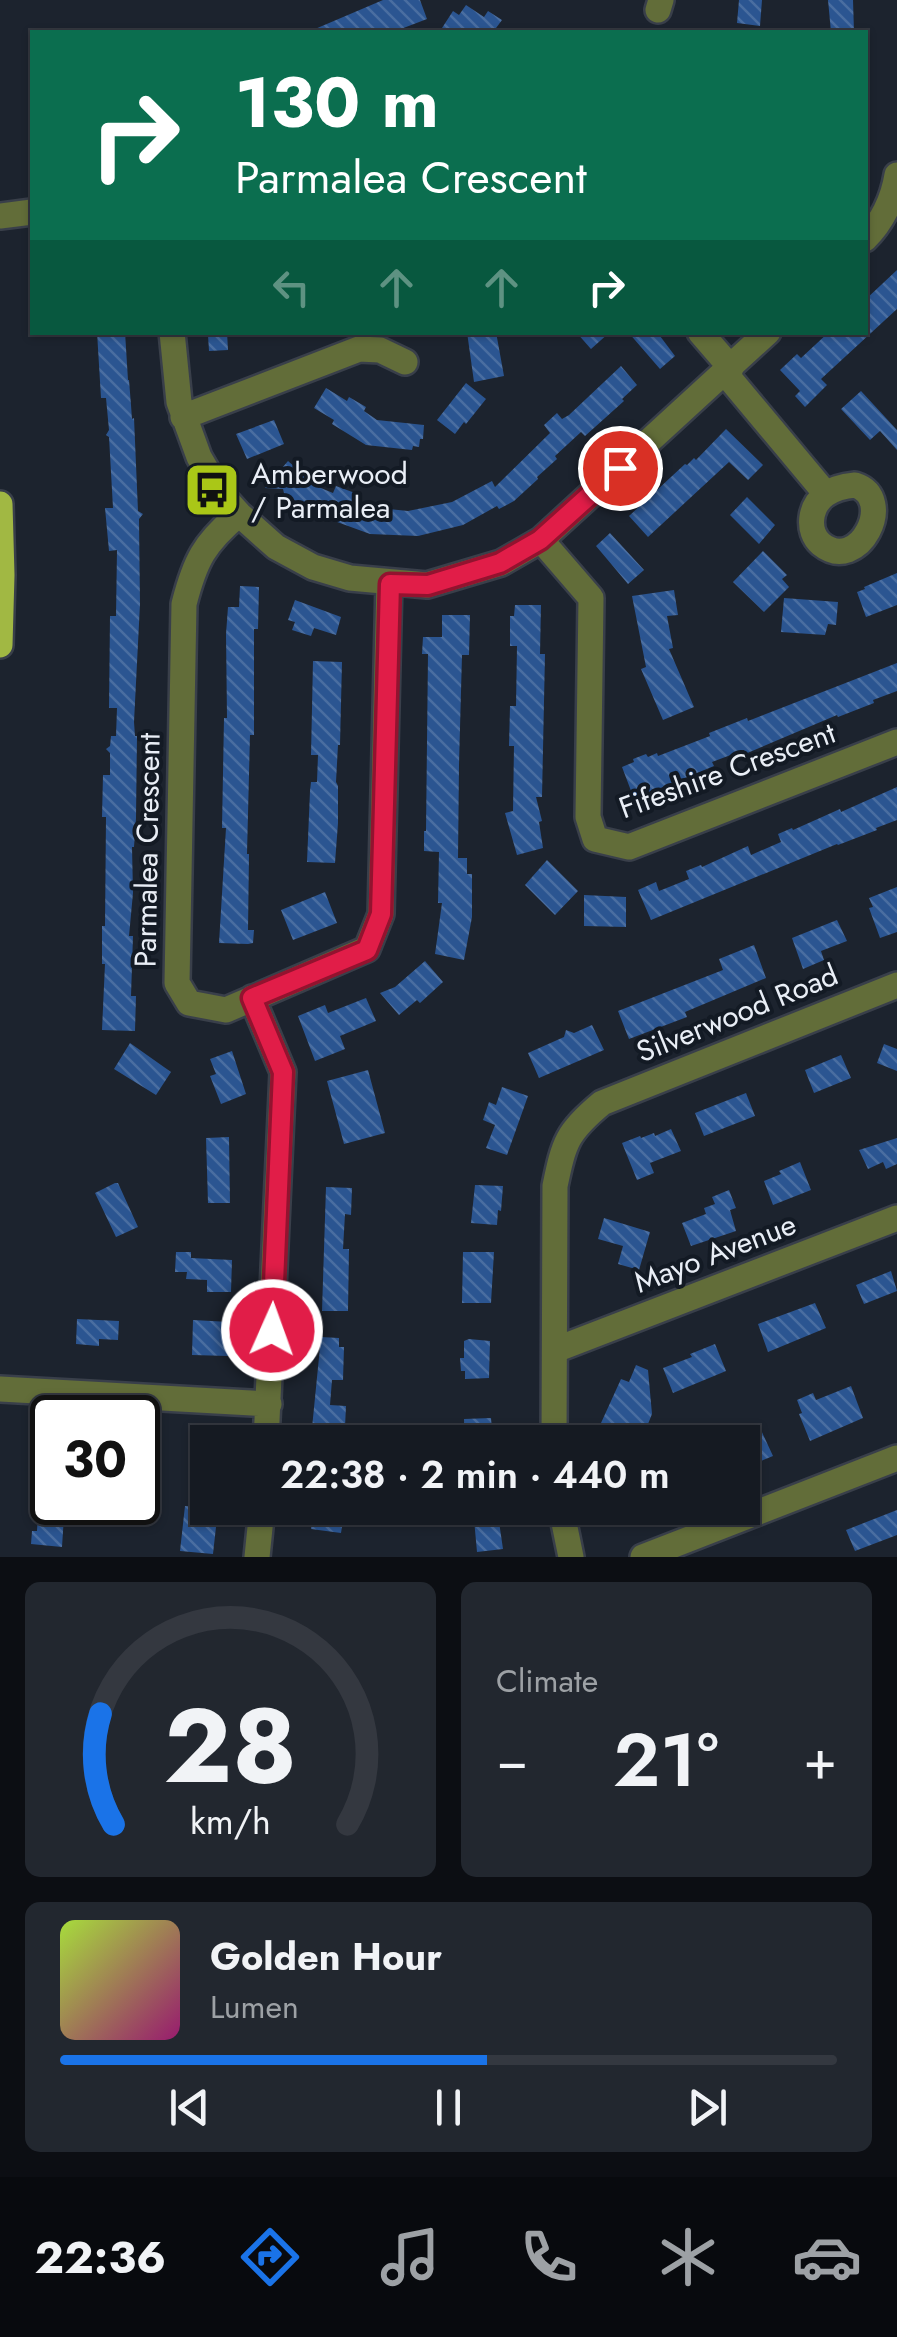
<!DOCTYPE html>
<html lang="en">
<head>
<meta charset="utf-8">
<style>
	:root { --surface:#151a22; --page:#22272f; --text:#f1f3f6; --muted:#9da1a5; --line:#343840; --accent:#1a73e8 }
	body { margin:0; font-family:Jost,sans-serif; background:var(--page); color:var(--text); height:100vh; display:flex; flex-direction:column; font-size:38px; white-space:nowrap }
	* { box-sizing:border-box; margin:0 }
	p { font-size:32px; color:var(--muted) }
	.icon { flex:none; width:55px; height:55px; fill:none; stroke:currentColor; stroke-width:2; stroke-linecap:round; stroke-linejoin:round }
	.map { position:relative; height:1557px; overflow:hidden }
	.drawer { display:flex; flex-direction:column; gap:25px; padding:25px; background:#0c0e13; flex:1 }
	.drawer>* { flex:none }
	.hud { position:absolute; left:30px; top:30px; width:838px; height:305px; border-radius:0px; box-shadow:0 2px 8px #0004,0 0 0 2px var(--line); background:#0b6e4f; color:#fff; overflow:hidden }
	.speed { position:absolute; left:30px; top:1395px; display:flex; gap:20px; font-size:50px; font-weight:700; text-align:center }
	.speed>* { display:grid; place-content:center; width:130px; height:130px; border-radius:50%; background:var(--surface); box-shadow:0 2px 8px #0004,0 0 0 2px var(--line); line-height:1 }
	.speed .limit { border:5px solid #111; border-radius:15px; background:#fff; color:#111 }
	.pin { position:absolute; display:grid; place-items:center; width:85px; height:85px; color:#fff; margin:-42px; border:5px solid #fff; border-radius:50%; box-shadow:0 2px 10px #0007 }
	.me { position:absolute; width:110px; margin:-55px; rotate:2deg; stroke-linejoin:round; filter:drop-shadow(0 0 8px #0008) }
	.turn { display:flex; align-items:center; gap:35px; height:210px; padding:0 40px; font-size:45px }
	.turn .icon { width:130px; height:130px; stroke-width:2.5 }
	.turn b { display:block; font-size:70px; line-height:85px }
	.lanes { display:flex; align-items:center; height:95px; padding:0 40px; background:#0003; justify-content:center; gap:50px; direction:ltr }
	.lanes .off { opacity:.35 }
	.big { font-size:75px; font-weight:600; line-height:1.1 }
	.drawer .card { flex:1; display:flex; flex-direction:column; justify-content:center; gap:15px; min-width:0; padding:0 35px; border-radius:15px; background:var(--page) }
	.drawer .dial { align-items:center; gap:0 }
	.dial svg { height:260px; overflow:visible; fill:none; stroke:var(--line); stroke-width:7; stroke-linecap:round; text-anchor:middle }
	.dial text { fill:var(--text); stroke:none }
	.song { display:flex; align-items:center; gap:30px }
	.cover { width:120px; height:120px; border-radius:15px; background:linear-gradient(135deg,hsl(80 70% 55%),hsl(320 70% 35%)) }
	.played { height:10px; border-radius:5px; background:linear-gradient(90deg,var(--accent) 55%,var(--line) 55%) }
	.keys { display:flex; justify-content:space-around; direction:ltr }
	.heat { display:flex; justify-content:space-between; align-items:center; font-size:55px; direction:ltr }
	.drawer .tiles { flex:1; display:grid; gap:25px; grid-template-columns:1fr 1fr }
	.card:last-child { grid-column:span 2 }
	.trip { position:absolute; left:190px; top:1425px; width:570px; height:100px; border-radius:0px; background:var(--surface); box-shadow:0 2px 8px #0004,0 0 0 2px var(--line); font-weight:600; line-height:100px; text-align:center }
	.dock { display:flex; height:160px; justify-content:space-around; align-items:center; background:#080a0e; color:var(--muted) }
	.dock .icon { width:70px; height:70px }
	.dock .selected { color:var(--accent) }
	.dock b { font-size:45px; color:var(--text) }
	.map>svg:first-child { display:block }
	.building { fill:url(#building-back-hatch) }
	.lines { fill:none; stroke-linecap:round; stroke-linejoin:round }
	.minor-casing { stroke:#393f4a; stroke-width:30 }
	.major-casing { stroke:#393f4a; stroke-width:30 }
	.minor { stroke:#626d39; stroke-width:25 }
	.major { stroke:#a1b843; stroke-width:25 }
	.route-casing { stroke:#92132f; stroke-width:25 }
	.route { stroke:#e11d48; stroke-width:18 }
	.labels { text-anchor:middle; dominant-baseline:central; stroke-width:8; stroke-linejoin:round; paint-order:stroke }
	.poi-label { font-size:30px; fill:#e9eef6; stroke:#131a24; text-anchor:start }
	.street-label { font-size:30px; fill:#e9eef6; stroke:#131a24 }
</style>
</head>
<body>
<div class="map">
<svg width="897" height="1557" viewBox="0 0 897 1557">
	<defs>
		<pattern id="building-back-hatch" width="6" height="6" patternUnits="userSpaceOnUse" patternTransform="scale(2.5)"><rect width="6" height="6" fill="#2b5591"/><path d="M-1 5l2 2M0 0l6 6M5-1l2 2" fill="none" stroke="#4a6ea1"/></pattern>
	</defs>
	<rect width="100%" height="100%" fill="#1c232e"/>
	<path class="building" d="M383,0H420L427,19L393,32H308Z
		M739,0H762L760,26L737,23Z
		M828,0H853L854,32H831Z
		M466,5L484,17L488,11L502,20L493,32H449L442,28L453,11L459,15Z
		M897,270V309L821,379L827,385L805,407L795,396L800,391L780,370L797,354L801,358L829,332H865V300Z
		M97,332H125L128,380H129L131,405L132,419L134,418L138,511L143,514L139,519L140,604L134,722L135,736H137L136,818L134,847H132L133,893L129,936H133L131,996H136L135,1031L102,1030L105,964H102V926H105L106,817H102L103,775H110V753L106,749L110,746L111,736H116L117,708H109L110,616H116L117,550L109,551L105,508H113L109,437L106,435L109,430L106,398H101Z
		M212,332H227L228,350L209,351L208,335Z
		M467,332H496L504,376L474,382Z
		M576,332H610L591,349Z
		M628,332H657L675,356L660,369Z
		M621,366L637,385L622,399L624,401L585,436L581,432L555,456L557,459L537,477L538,479L514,501L499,509L497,506L463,525L418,536L370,534L307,511L293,499L287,505L283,489L265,488L288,461L316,486L333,493L336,486L355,493L350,505L408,511L452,502L492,481L495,487L550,433L544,425L557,413L562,419L569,415Z
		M466,383L486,399L466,424L464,422L455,434L437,420Z
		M326,388L347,401L349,397L366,407L364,411L377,420L424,425L423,439H420L419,447L413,446L412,450L366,445L332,424L334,420L314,408Z
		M861,391L897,430V450L880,431L870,440L841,409Z
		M274,420L284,444L247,459L236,434Z
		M726,429L763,465L748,480L729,462L648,537L629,516L685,464L687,465L694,458L696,460Z
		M747,497L775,525L759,544L730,515Z
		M610,533L644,570L628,584L596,546Z
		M763,551L787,575L782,579L789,587L764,612L733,582Z
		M897,573V605L866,617L857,592L865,589L864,587Z
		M240,586L259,587L258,629H254V735H250L247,854H249L248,930H254L253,943L248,944L219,943L226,828H222L224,718H227L226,634L228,607H239Z
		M674,590L678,615L667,616L673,648L669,649L694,707L663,720L641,669L646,667L632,596Z
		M784,598L838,602L836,625L828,624L825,635L781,632Z
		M295,600L341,617L336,635L314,628L311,636L292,630L295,622L288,620Z
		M515,605H541L540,654H545L542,797H536L542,821L539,822L543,848L517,855L505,813L513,811L514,746H509L510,706H516L517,646H510V616H514Z
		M442,615H470L469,655H462L459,765L458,858H467V874H472V917L464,960L435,954L442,903H438L439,852L424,851V831H426L428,654H422L423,637H442Z
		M313,661L342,662L340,745H338L336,782L338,786V823L335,863L307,862L310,791L311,782H317L318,755H311Z
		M897,663V691L873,700L874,703L838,717L837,715L745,754L744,750L712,762L714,766L658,789L660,795L636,804L622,767L634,762L633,759L646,754L648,757L657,753L658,756L710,736L709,733L747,718L748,721Z
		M897,787V820L876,828L877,830L838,845L837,844L651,920L638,890L656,882L659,891L689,879L686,871L701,865L702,867L748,846L751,855L781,842L778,834L792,828L793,830L840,809L841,812Z
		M547,860L578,891L555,915L525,885Z
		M897,887V932L880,938L869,908L873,907L869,898Z
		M325,892L337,923L293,940L281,910Z
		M584,895L626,897V927L584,926Z
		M837,920L847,941L821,951L824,960L803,969L792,938Z
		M754,945L766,978L685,1012L687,1017L629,1039L618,1011L723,970L719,959Z
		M425,961L443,982L420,1003L417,1000L399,1015L380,993L395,987Z
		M366,998L376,1021L340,1036L345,1049L315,1061L298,1016L325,1005L328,1013Z
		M592,1025L604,1050L539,1078L528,1053L564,1037L566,1030L574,1033Z
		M130,1043L171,1072L156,1095L114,1069Z
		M884,1044L897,1049V1071L877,1063Z
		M232,1051L246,1094L221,1104L210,1076L216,1074L210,1059Z
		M841,1055L851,1078L814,1093L805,1070Z
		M368,1070L385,1133L344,1144L327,1081Z
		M502,1087L528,1096L507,1155L486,1148L495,1125L483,1120L489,1102L496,1105Z
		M746,1093L755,1116L704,1136L695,1113Z
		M671,1129L681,1151L650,1163L654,1173L637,1180L622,1143L640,1136L641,1138L654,1133L655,1136Z
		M229,1137L230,1203H208L206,1138Z
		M897,1138V1164L886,1169L883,1162L868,1169L859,1150Z
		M800,1162L811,1190L773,1205L764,1181L781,1174L779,1171Z
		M115,1183H118L138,1227L116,1237L95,1193Z
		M475,1185L503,1186L501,1211L498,1210L497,1225L471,1223Z
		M326,1187L352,1188L351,1215L345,1214L343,1249H349L348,1311H322Z
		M729,1190L736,1208L730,1210L736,1231L691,1246L682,1223L706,1214L704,1208L715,1204L712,1197Z
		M604,1218L650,1232L639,1270L618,1264L623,1246L598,1239Z
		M176,1252H191V1258L232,1260L231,1292H207V1280L186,1279L187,1272H175Z
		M463,1252H494L491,1303H462Z
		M891,1271L897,1291L864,1304L856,1285Z
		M815,1303L826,1328L768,1352L758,1324Z
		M77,1319L119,1321L118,1340L99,1339V1346L76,1344Z
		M193,1320L230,1322L228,1356L192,1355Z
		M321,1337L339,1338V1347H344L343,1380H332L330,1405L346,1406L345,1427L358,1428L356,1442H323V1434H320L321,1428H312Z
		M469,1339L490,1341L489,1378L465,1379V1371H461L460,1358H464V1341Z
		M715,1344L726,1371L673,1393L663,1368L692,1357L690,1354Z
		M636,1365L648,1370L652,1414L644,1434L639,1431L634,1442H615L596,1434L621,1379L629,1382Z
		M851,1386L863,1418L810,1441L799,1414L802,1413L797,1400L813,1393L816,1400Z
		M491,1418L493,1442H465L464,1419Z
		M761,1430L773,1456L742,1469V1437Z
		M208,1441V1480L188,1457Z
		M185,1506L218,1509L213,1554L180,1551Z
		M314,1508H342L341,1514H344L341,1533L311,1529Z
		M473,1508H497L503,1549L477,1552Z
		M897,1510V1535L855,1551L846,1530Z
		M38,1514L64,1516L62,1547L31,1544L32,1531H37Z"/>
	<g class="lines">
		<g class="minor-casing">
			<path id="minor" d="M658,10L661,0
				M0,216L32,212
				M865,239C882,222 893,199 897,175
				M172,332L179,402L199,457L220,493L239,514L276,547L313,567L350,578L427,585L501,563L541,540L768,332
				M700,332L731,368
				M725,373L826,494
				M183,417L359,349L380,350L405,362
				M855,485C897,498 859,575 821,544C806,531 810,506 825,495C834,488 844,486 855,485Z
				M239,514C204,543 195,561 184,604L177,983L189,1003L226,1010L367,949L381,914L389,583
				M541,540L591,598L588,817L595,839L629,847L897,742
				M252,998L283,1072L266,1442
				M555,1350L897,1218
				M0,1389L269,1404
				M554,1442L555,1186C564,1142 567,1132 602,1103L897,985
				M561,1508L571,1557
				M257,1557L262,1508
				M643,1557L897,1458"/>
		</g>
		<g class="major-casing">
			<path id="major" d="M0,504L2,575L0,645"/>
		</g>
		<use href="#minor" class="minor"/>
		<use href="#major" class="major"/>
	</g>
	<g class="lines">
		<g class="route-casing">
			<path id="route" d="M272,1330L283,1072L252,998L367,950L381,914L390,584L428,585L500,563L540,540L620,468"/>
		</g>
		<use href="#route" class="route"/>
	</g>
	<defs>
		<g id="bus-square" transform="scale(2.875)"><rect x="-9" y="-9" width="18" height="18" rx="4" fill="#aac717" stroke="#131a24"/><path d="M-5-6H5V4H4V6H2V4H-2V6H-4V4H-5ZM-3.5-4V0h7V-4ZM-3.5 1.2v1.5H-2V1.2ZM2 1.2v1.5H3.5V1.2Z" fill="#111"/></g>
	</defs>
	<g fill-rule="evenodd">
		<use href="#bus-square" x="212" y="490"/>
	</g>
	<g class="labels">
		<g class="poi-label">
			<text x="251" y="473">Amberwood<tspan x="251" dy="34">/ Parmalea</tspan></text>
		</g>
		<g class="street-label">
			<text transform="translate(727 770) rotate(-20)">Fifeshire Crescent</text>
			<text transform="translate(147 850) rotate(-89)">Parmalea Crescent</text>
			<text transform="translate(737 1013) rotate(-22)">Silverwood Road</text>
			<text transform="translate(715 1253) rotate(-21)">Mayo Avenue</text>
		</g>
	</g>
</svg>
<div class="speed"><div class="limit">30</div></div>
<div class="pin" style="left:620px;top:468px;background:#d93025"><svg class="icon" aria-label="arrive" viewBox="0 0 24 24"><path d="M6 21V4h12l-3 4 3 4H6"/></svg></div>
<svg class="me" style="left:272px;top:1330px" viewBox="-20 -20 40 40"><circle r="17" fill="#e11d48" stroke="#fff" stroke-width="3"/><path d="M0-11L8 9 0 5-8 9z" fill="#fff"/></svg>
<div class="trip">22:38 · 2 min · 440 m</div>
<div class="hud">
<div class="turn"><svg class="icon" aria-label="right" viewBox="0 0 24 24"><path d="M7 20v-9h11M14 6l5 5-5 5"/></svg><div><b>130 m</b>Parmalea Crescent</div></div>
<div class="lanes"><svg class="icon off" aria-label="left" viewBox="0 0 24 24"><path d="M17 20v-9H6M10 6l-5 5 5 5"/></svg><svg class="icon off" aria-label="ahead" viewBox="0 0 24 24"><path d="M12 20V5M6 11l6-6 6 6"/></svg><svg class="icon off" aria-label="ahead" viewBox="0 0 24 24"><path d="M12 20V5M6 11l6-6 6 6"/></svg><svg class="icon" aria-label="right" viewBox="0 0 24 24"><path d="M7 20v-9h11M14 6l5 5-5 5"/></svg></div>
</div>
</div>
<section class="drawer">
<div class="tiles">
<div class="card dial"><svg viewBox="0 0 100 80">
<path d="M14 69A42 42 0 1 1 86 69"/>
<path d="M14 69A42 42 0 0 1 10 35" stroke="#1a73e8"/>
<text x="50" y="56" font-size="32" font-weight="700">28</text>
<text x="50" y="72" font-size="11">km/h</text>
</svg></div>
<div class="card"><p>Climate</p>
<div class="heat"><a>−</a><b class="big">21°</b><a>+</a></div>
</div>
<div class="card">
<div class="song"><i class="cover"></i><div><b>Golden Hour</b><p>Lumen</p></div></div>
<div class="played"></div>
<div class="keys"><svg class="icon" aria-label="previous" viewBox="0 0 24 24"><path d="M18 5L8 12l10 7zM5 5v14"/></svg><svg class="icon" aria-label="pause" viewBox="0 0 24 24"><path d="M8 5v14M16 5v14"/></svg><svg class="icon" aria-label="next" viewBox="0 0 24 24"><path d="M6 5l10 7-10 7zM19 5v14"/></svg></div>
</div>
</div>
</section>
<nav class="dock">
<b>22:36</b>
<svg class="icon selected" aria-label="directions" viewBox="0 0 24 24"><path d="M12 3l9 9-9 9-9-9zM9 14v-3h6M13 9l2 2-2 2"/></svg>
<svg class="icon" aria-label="music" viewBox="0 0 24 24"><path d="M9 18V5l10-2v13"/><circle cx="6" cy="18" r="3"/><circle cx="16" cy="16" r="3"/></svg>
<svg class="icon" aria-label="phone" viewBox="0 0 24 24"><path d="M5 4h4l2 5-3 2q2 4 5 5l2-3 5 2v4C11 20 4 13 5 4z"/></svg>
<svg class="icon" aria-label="climate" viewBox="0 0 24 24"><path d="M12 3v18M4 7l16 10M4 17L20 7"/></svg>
<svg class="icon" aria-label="car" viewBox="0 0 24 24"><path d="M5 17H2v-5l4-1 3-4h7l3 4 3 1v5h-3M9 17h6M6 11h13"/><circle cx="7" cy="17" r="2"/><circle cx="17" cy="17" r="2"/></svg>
</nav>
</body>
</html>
